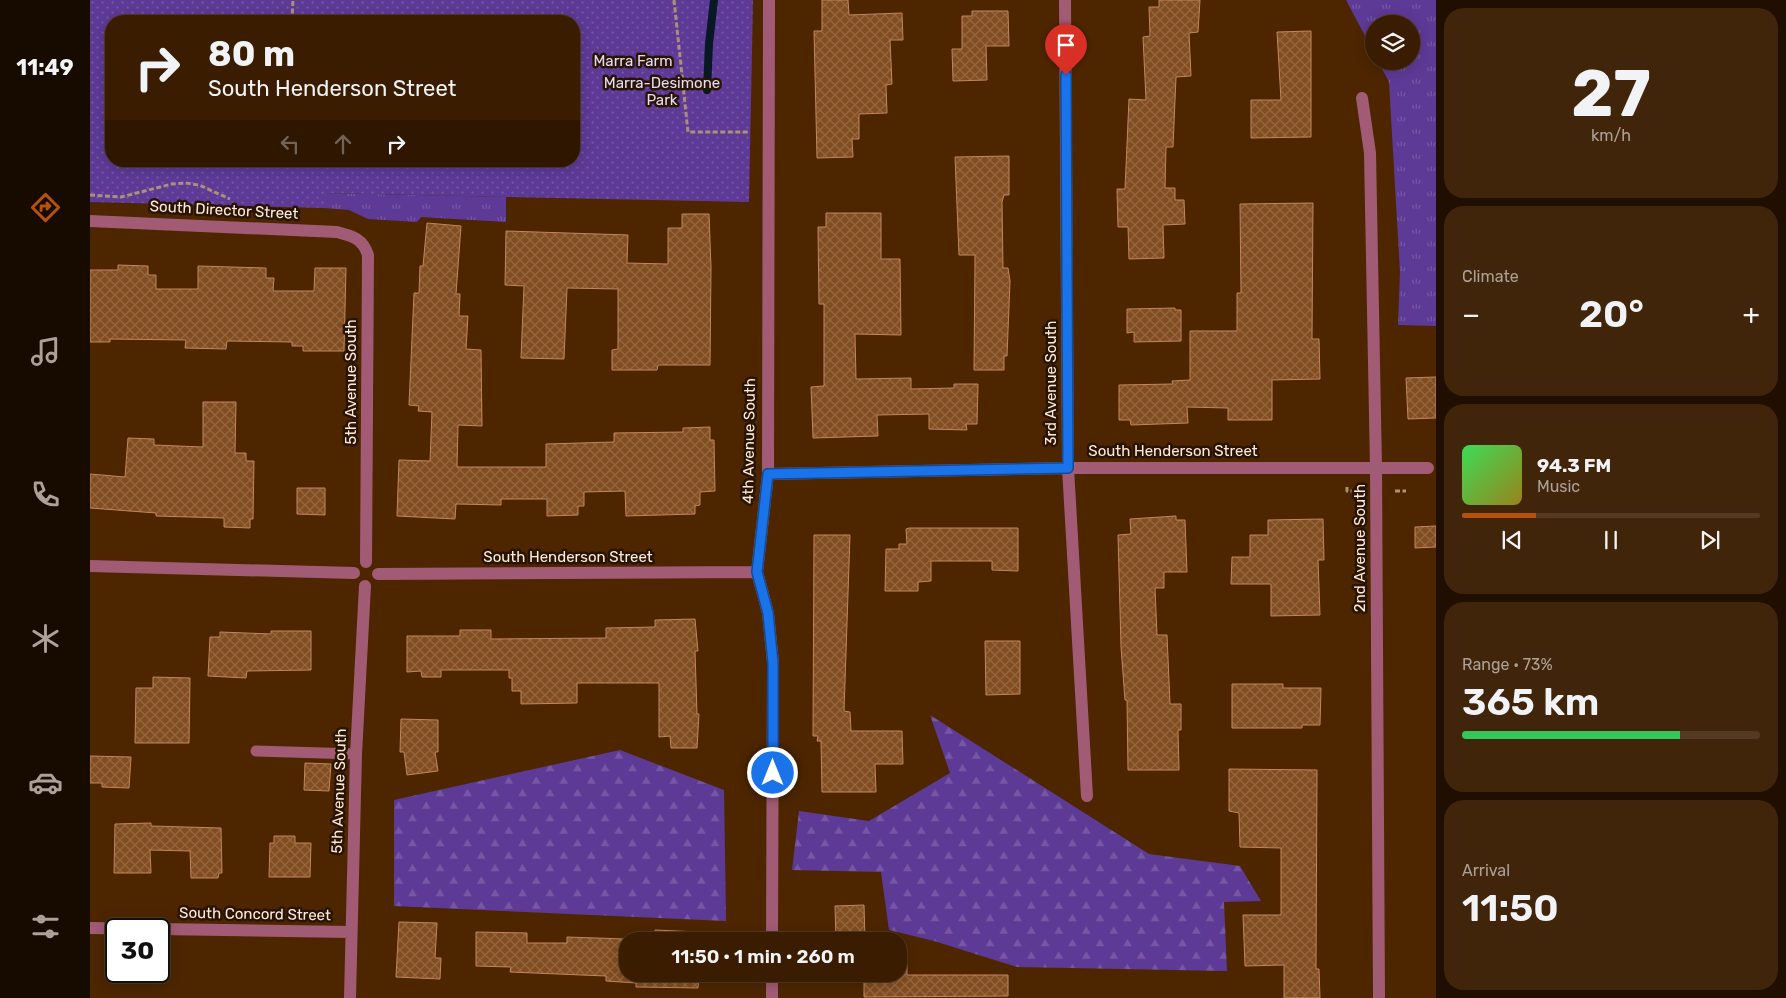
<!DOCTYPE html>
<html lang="en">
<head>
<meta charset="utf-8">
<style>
	:root { --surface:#3a1c00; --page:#41250a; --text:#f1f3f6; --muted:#aba199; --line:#543a22; --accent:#b45309 }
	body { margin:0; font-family:Rubik,sans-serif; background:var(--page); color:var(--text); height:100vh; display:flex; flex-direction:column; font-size:19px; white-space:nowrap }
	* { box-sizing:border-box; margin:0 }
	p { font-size:16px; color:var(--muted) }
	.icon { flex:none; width:28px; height:28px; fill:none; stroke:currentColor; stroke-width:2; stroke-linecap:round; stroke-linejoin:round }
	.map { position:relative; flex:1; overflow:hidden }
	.sheet { display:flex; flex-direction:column; gap:8px; padding:8px; background:#200f00; width:350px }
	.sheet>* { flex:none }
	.top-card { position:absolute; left:15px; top:15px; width:475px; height:152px; border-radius:20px; box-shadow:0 2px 12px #0003,0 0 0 1px var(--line); background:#3a1c00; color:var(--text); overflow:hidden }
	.controls { position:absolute; left:1275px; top:15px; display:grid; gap:10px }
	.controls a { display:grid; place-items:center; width:55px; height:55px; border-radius:50%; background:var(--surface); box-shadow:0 2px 12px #0003,0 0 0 1px var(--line); font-size:25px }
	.speed { position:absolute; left:15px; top:918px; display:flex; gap:10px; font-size:25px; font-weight:700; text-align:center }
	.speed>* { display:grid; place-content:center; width:65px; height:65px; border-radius:50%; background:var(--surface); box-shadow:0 2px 12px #0003,0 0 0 1px var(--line); line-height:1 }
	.speed .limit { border:2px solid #111; border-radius:8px; background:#fff; color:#111 }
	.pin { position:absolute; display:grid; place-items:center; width:42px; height:42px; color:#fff; margin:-51px -21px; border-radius:50% 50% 50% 0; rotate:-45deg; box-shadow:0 0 5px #0007 }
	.pin .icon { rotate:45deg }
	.me { position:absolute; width:55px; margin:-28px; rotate:0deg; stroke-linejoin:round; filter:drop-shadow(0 0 4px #0008) }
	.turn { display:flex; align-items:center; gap:18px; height:105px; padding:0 20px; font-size:22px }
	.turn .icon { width:65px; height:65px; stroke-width:2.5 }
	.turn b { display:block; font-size:35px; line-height:42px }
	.lanes { display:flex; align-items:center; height:48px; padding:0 20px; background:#0003; justify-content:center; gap:25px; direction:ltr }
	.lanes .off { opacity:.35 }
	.big { font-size:38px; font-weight:600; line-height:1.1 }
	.sheet .card { flex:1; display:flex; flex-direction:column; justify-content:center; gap:8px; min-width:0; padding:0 18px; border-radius:20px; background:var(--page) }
	.sheet .dial { align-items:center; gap:0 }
	.dial b { font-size:65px; line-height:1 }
	.song { display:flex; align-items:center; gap:15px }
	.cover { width:60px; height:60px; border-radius:8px; background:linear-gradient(135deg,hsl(130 70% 55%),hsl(50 70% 35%)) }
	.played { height:5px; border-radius:2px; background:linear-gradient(90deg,var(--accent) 25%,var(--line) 25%) }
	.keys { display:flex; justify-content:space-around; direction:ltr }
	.heat { display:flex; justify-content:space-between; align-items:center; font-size:28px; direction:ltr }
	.charge { height:8px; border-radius:4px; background:linear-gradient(90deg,#34c759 73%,var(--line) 0) }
	.trip { position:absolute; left:529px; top:932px; width:288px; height:50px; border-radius:20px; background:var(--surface); box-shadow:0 2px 12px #0003,0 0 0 1px var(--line); font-weight:600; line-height:50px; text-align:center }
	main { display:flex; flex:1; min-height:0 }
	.tab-bar { display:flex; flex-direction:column; width:90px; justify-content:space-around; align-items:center; background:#170b00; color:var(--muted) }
	.tab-bar .icon { width:35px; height:35px }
	.tab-bar .selected { color:var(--accent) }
	.tab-bar b { font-size:22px; color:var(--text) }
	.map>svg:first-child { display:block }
	.grass { fill:url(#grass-tufts) }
	.forest { fill:url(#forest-firs) }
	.park { fill:url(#park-dots); fill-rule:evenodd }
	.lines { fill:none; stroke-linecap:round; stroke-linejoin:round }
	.stream { stroke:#081923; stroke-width:8 }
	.building { fill:url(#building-cross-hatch); stroke:#c2875a }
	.path { stroke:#ad9077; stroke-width:3; stroke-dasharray:5 2.5; stroke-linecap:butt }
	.lane { stroke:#a15b74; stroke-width:11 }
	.street { stroke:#a15b74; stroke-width:12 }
	.route-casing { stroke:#114b97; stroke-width:12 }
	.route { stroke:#1a73e8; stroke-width:9 }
	.labels { text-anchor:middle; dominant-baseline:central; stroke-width:5; stroke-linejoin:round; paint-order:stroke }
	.park-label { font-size:15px; fill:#e3dcf7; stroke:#291302 }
	.street-label { font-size:15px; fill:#ffebdd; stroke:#291302 }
</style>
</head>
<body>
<main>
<nav class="tab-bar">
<b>11:49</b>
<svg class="icon selected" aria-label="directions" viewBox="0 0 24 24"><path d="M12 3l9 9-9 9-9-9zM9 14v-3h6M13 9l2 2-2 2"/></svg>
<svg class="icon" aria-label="music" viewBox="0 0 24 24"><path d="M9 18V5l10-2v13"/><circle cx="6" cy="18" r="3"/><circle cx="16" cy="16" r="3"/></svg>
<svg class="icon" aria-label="phone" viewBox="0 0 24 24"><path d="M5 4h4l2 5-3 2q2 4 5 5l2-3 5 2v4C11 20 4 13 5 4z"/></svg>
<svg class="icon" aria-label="climate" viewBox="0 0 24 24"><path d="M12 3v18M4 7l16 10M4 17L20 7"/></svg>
<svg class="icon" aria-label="car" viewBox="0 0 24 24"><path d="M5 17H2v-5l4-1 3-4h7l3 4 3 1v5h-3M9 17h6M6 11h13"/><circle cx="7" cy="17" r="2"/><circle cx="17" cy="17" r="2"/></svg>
<svg class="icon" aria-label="filters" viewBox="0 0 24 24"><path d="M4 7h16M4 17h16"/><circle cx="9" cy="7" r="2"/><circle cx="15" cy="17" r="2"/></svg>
</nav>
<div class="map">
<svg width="1346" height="998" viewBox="0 0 1346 998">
	<defs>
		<pattern id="grass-tufts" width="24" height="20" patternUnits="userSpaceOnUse" patternTransform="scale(1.25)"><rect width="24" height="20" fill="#5d3a96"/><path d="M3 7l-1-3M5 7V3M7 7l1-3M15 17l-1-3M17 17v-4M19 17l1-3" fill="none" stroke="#7557a4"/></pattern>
		<pattern id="forest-firs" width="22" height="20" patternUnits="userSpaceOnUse" patternTransform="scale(1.25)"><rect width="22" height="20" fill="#5d3a96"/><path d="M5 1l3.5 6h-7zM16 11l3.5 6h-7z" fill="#7557a4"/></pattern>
		<pattern id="park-dots" width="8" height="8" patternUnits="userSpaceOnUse" patternTransform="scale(1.25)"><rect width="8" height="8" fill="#5d3a96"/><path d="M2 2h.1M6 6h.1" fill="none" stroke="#7557a4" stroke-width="1.8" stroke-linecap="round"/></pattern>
		<pattern id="building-cross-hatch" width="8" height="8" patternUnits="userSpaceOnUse" patternTransform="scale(1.25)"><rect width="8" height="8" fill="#824d20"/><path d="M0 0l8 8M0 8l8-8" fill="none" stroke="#956740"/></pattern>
	</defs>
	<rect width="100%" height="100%" fill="#4d2600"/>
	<path class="grass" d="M1256,0H1346V326L1308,325L1310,272L1299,82L1288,61H1321V24H1284V53Z
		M234,193L416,197V222L331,217L327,222L278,219L259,210L234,208Z"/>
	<path class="forest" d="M840,715L1059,854L1150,866L1171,901L1134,902L1137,971L927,967L844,941L799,930L791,872L702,870L709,811L779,821L860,773Z
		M530,750L634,790L636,921L304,906V800Z"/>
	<path class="park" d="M0,0H663L659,202L235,193L234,208L0,202ZM21,21H484V161H21Z"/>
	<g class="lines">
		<path class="stream" d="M617,90L619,44L624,0"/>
	</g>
	<path class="building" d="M732,0H758L759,15L812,13L813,40H800L802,84L796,85L797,113L769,114V139H762L763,157L727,158L724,31H732Z
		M1069,0H1110L1108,32L1099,33L1101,76L1086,77L1083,147H1076L1075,188H1085V200H1094L1095,224L1073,225L1074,258L1039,259L1038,227H1028L1027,189H1035L1039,99L1056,100L1053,37L1060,36L1059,7H1069Z
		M882,11H918L919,46H896L897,80L863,81L862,49H872V16H882Z
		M1221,31V137L1161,138V100H1191L1187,32Z
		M919,156V195H914L912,202L913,268H918L920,281L917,356H914V370H884L885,255H869L865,157Z
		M1223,203L1222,339H1229L1230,379L1182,380V420H1138V408L1097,407L1098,423L1041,425L1040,420H1029V385L1083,384L1082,381L1100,380V331H1147V293H1151L1150,204Z
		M736,213H791V259H810L811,335L765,334L766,379L821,378V389L864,388V384H888L887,424H876L877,430L839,429V414L787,415L788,436L723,438L721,387L734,386V304H729L728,227H736Z
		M592,214H619L621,267L620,365H568L567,370H522V350L528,349V289L477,288L474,359L431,358L434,286L415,285L416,231L538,235L537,263L578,264V228H592Z
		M337,223L371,226L366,294H370L369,316H378L376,349L391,350L392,426L368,425L367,467H456V444L524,442V433L593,432V428L620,427V440H624L625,491L610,492V505L605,506V514L536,516L535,491L494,492V506H488V515L457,516V499H411V505L366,504L365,519L307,516L309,460L340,461L342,412L328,411L329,406L319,405L324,293H329L330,266H333Z
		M28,265L58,266V275H66V289H108V266L176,268V278H184L183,291H224L225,268H256L254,351H213V346H202V342L137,341L136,349L95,348L96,340L20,339V342H0V270H28Z
		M1085,308V310H1091V341L1044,342V332L1037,333V309Z
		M1346,377V418L1318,419L1316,378Z
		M113,402H146L145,453H156V461H164L163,519H160V528L134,527V518L66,516V513L0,508V474L35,477L38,438L64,439V445L113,447Z
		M207,488H235V515L207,514Z
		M1086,516V520H1095L1097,572H1074V588H1065L1067,635H1077L1080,704H1091V730H1088L1089,770H1038L1037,700H1035L1031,647L1028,535L1041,534L1040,519Z
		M1233,519L1234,560H1228L1230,615L1181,616V584H1141L1142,557H1160V535H1178V520Z
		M1346,526V547L1325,548V527Z
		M819,528H928V571L902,570V561H841V581L828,582V591H795L796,549H809V544H817L816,529Z
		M724,535H760L754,711L760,712L761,731H812L813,764H785L786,792H732L731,741H727L728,736H723Z
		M605,619L608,651H605L607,714H609L607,748H581L580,736L569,737V683H487V703L431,704V691H422V678H419V670H351V677H332L331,671L317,672V636H370V630H401V639L516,638V628L565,627V620Z
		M181,631H221V670L157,671L156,678L118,676L120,637H130V632L181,634Z
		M895,641H930V694L896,695Z
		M63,677L100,678L99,743H45L46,688H63Z
		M1142,684H1193V688H1231L1230,725H1212V728H1142Z
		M311,719L348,720V752H345L348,771L317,775L314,752H310Z
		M0,756L41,757L39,788L12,787V783H0Z
		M215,763L241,764L239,791L214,790Z
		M1139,769L1227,770L1226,969H1229L1230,998H1194V965L1155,966L1153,915H1191V848L1150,847L1149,813L1139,811Z
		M61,823V826L131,828L132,873H129L128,878H101L100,851L60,850L61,873H24L25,824Z
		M184,836H205V843H221L220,877H179L180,843H184Z
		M774,905L775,941H746L745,906Z
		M309,922L347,923L345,958H351L350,979L306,977Z
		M565,930L609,932V941H538V974H609L608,988L546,987V983L516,981V976L420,972L421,967L386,966V932L437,933V943H477V937L565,940Z
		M808,954H817V975H918V996L774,997V974H808Z"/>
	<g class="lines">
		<path class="path" d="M584,0L598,132H659
			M202,21L203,0
			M0,195L31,197L82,184L95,183L109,185L140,199
			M1257,487V491H1267
			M1305,491H1316"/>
		<path class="lane" d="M166,751L266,754"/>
		<path class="street" d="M679,0L678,474L667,572L678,613L683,663L682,941
			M975,0L978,468L997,796
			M1272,98L1280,153L1286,467L1289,998
			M0,221L247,232C263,236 273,239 278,255L276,562
			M678,474L978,468H1338
			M0,566L264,573
			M288,574L667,572
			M0,928L56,929
			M69,929L261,932
			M260,998L266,754L275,586
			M682,998V974"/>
	</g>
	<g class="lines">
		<g class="route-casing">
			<path id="route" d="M683,773V663L678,613L667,572L678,474L978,468L976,75"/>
		</g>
		<use href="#route" class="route"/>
	</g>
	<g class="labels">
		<g class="park-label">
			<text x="543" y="61">Marra Farm</text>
			<text x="572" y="83">Marra-Desimone<tspan x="572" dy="17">Park</tspan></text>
		</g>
		<g class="street-label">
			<text transform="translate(134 210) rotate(3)">South Director Street</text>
			<text transform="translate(261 382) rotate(-90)">5th Avenue South</text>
			<text transform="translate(961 383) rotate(-90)">3rd Avenue South</text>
			<text transform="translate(659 441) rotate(-89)">4th Avenue South</text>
			<text x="1083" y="451">South Henderson Street</text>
			<text transform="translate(1270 548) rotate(-90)">2nd Avenue South</text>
			<text x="478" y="557">South Henderson Street</text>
			<text transform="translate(249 791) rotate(-88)">5th Avenue South</text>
			<text transform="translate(165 914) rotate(1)">South Concord Street</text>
		</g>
	</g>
</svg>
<div class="controls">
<a><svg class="icon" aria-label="layers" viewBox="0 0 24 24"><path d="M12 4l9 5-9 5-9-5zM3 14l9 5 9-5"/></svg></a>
</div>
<div class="speed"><div class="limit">30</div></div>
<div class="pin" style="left:976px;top:75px;background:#d93025"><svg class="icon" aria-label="arrive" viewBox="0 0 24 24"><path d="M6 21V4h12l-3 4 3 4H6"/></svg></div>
<svg class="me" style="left:683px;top:773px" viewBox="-20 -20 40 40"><circle r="17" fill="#1a73e8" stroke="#fff" stroke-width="3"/><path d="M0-11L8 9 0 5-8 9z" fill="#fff"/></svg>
<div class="trip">11:50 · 1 min · 260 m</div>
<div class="top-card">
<div class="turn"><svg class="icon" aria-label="right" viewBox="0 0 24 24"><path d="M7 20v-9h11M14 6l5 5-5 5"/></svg><div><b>80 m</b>South Henderson Street</div></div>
<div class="lanes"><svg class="icon off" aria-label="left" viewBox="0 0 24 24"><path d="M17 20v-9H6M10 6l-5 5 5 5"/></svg><svg class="icon off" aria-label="ahead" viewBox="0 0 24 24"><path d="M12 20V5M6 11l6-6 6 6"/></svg><svg class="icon" aria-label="right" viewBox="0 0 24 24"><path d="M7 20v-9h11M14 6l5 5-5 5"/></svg></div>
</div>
</div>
<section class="sheet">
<div class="card dial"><b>27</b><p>km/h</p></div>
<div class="card"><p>Climate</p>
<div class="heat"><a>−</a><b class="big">20°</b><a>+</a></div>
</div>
<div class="card">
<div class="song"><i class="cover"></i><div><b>94.3 FM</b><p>Music</p></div></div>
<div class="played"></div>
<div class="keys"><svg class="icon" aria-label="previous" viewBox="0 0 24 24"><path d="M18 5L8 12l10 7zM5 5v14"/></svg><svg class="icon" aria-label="pause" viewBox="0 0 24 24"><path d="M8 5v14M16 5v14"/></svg><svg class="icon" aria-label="next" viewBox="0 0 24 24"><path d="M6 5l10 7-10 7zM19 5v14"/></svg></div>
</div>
<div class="card"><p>Range · 73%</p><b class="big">365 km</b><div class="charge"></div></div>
<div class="card"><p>Arrival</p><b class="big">11:50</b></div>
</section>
</main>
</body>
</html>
